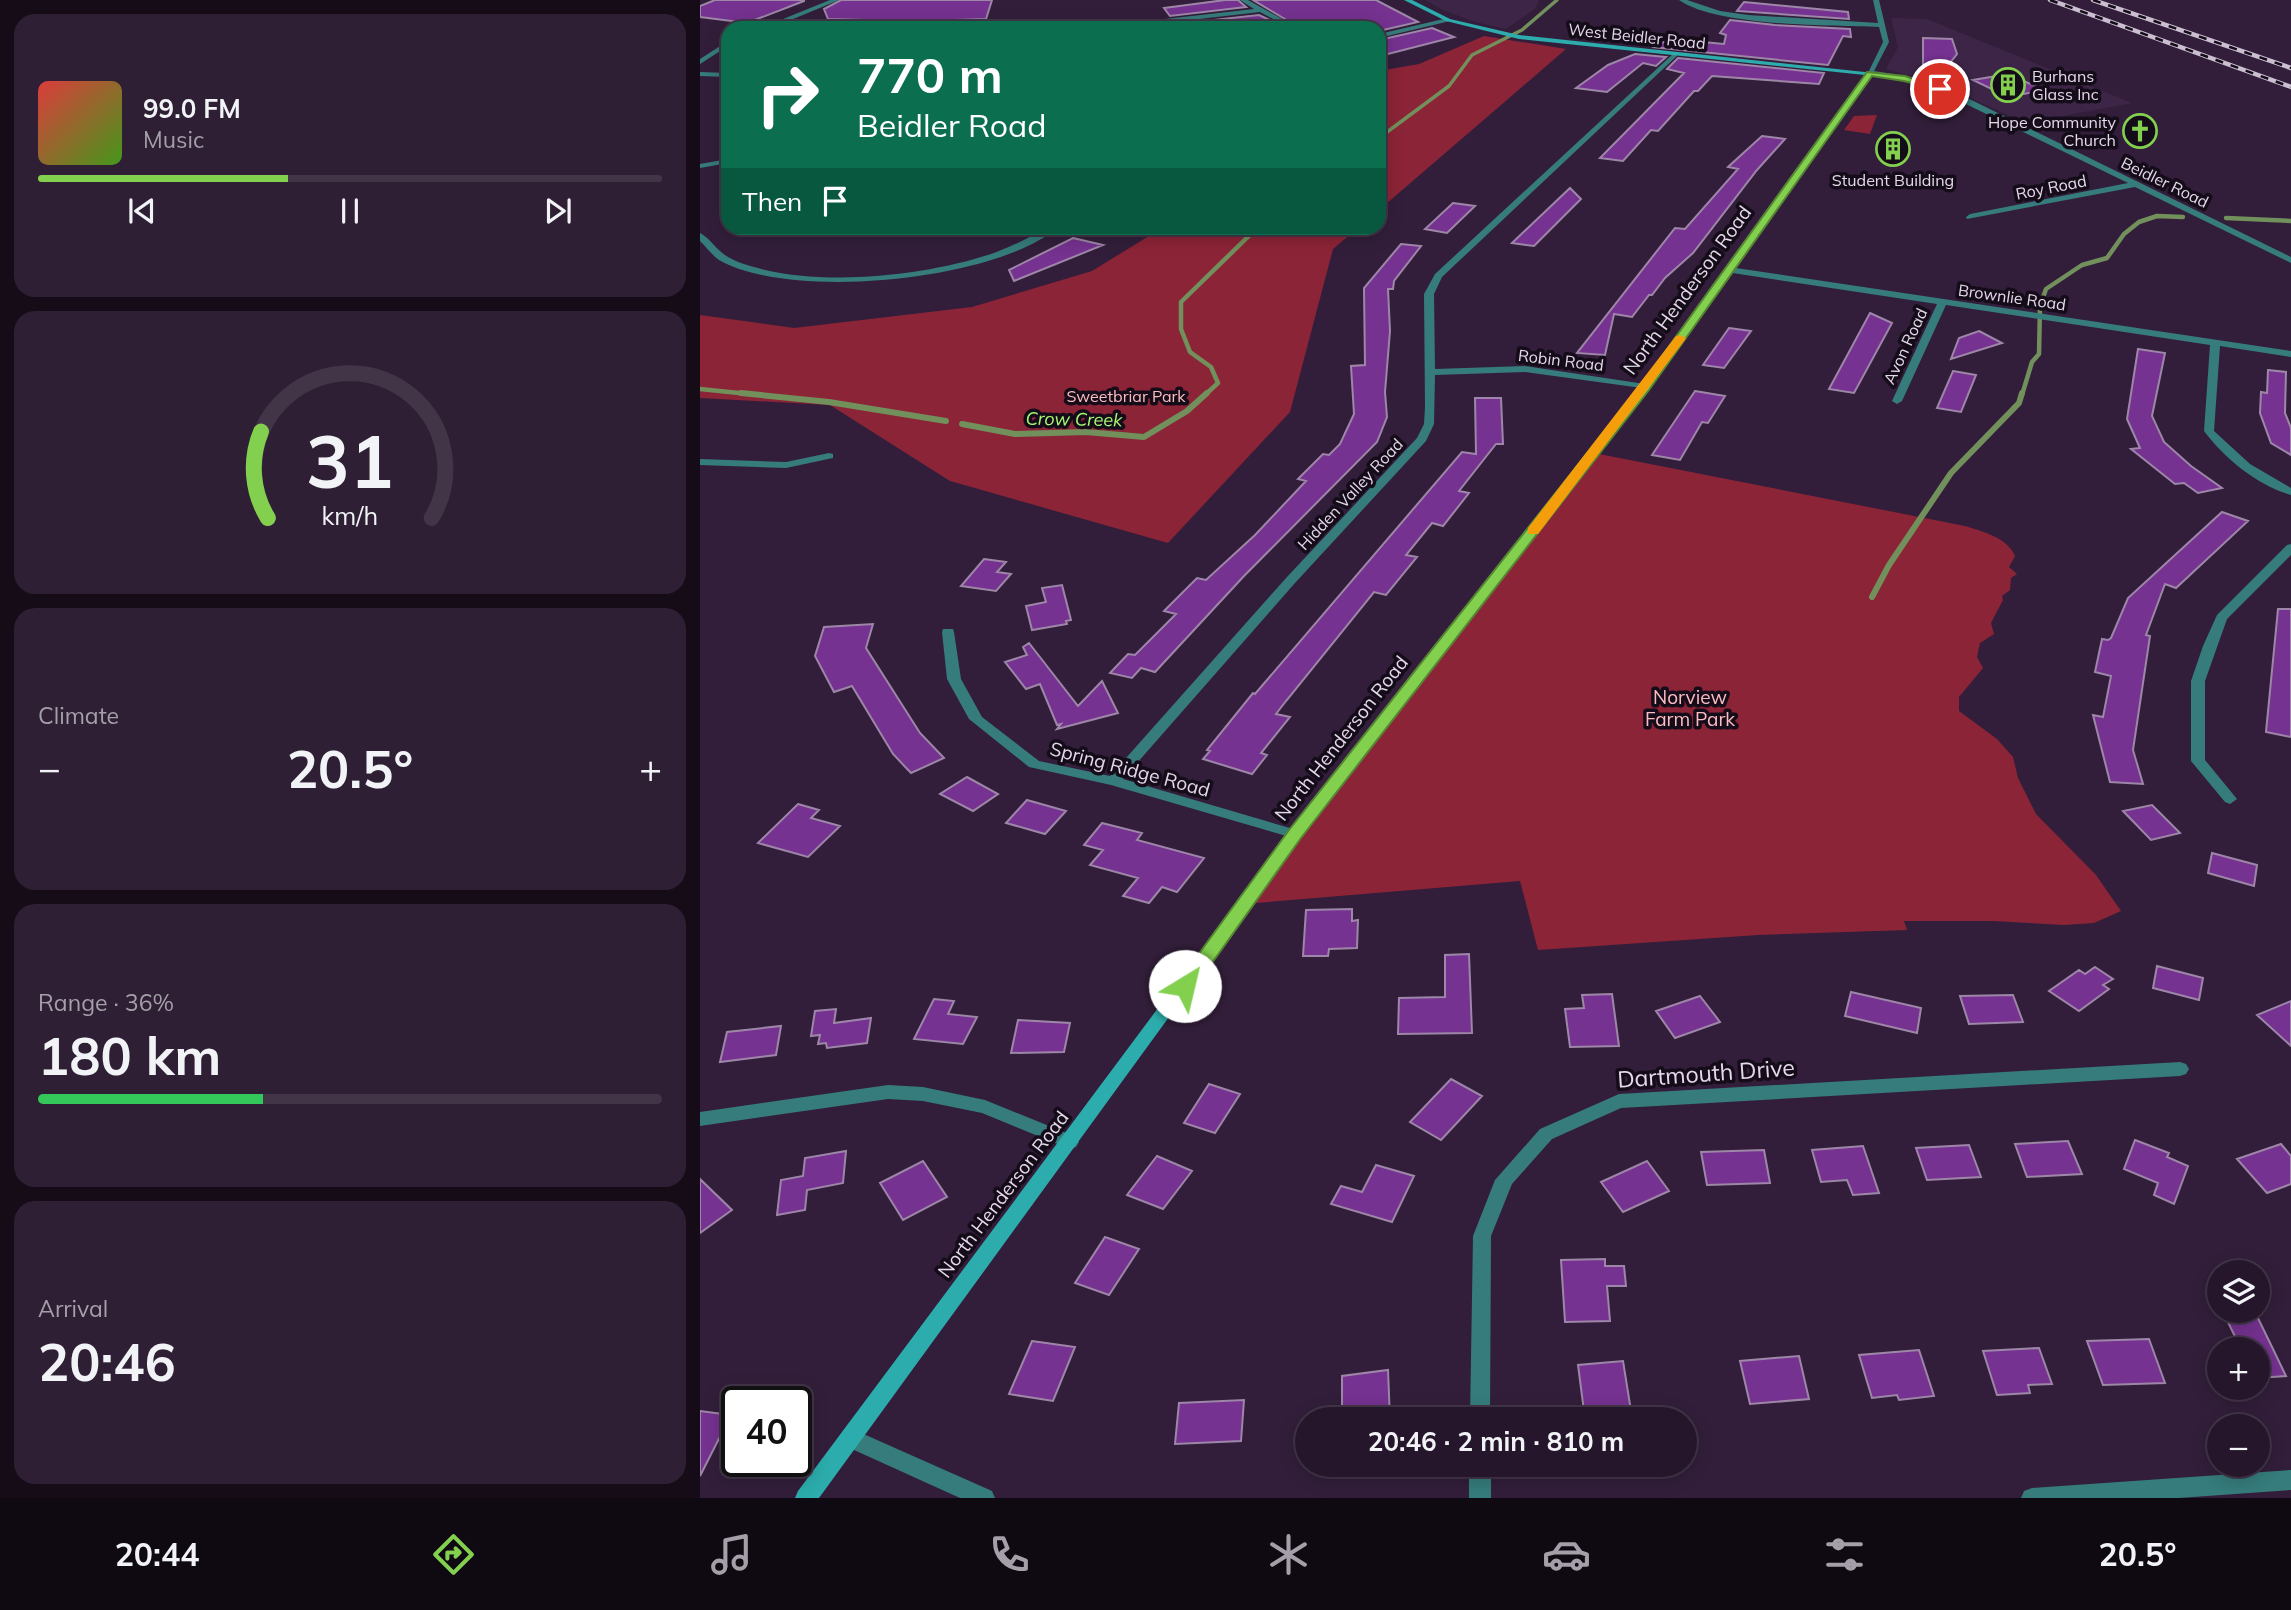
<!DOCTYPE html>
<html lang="en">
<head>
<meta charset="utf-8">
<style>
	:root { --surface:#26162c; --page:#2e1f34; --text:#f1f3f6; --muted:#a49fa9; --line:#423548; --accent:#83d04f }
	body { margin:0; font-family:Mulish,sans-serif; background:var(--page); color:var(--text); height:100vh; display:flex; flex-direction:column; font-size:26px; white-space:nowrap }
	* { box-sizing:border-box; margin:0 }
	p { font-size:23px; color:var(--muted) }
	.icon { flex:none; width:38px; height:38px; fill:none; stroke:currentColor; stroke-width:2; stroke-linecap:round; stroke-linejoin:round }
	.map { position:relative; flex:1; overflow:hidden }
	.details { display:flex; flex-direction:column; gap:14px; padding:14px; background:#150c18; width:700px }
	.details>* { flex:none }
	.top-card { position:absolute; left:21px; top:21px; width:665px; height:214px; border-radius:21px; box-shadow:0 4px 18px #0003,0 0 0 2px var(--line); background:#0b6e4f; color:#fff; overflow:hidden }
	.buttons { position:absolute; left:1507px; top:1260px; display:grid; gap:14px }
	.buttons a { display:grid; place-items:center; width:63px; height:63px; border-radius:50%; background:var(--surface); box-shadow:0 4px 18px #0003,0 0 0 2px var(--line); font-size:35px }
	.speed { position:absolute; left:21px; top:1386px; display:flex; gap:14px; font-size:35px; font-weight:700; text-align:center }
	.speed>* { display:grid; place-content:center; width:91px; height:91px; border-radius:50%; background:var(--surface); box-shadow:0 4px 18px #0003,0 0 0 2px var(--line); line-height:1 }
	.speed .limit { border:4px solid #111; border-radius:10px; background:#fff; color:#111 }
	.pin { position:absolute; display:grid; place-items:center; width:60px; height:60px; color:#fff; margin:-30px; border:4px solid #fff; border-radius:50%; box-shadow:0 2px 7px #0007 }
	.me { position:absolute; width:77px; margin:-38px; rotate:36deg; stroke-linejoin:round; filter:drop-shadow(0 0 5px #0008) }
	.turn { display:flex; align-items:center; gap:24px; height:147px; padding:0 21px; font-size:32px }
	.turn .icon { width:91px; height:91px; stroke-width:2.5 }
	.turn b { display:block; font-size:49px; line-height:60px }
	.then { display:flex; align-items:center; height:66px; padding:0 21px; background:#0003; gap:14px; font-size:26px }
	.big { font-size:52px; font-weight:700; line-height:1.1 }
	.details .tile { flex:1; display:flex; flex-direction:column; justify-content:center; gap:10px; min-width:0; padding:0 24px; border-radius:21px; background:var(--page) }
	.details .dial { align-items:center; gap:0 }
	.dial svg { height:182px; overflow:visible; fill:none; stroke:var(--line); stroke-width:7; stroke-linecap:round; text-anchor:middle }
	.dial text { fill:var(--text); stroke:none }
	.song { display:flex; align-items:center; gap:21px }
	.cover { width:84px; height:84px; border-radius:10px; background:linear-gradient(135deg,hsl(0 70% 55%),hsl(100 70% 35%)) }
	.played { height:7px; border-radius:4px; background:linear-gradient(90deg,var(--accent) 40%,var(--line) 40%) }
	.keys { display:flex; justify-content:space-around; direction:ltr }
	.heat { display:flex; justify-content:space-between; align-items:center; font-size:38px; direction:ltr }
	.charge { height:10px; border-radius:5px; background:linear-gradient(90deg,#34c759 36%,var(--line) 0) }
	.trip { position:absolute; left:595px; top:1407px; width:402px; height:70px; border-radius:35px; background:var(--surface); box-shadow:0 4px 18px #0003,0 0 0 2px var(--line); font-weight:700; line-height:70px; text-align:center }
	.menu { display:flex; height:112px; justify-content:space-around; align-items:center; background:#0f0912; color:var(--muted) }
	.menu .icon { width:49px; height:49px }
	.menu .current { color:var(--accent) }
	.menu b { font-size:32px; color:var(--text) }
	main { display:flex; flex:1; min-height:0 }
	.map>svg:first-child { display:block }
	.built { fill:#3d2547 }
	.green { fill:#8c2437 }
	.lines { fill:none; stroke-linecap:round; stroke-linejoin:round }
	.stream-far2 { stroke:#72905b; stroke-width:3.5 }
	.stream-far1 { stroke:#72905b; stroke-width:4.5 }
	.stream { stroke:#72905b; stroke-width:6 }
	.building { fill:#753290; stroke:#9d86a7; stroke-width:2 }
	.street { fill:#367c7c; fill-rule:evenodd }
	.secondary { fill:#2cacac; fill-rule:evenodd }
	.rail-casing { stroke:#cbbed1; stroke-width:4.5 }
	.rail { stroke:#150c19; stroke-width:2.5; stroke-dasharray:8; stroke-linecap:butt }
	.route { fill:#83d04f; stroke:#558733; stroke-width:2 }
	.slow { fill:#f59e0b }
	.labels { text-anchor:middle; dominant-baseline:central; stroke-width:7; stroke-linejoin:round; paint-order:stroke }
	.far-street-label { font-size:16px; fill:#e4d8ea; stroke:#150c19 }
	.far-poi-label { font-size:16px; fill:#e4d8ea; stroke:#150c19; text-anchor:start }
	.far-park-label { font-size:16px; fill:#fdbcc0; stroke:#150c19 }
	.far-water-label { font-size:18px; font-style:italic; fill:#a6f872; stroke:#150c19 }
	.street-label { font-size:19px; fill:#e4d8ea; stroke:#150c19 }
	.park-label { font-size:19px; fill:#fdbcc0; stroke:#150c19 }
	.near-street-label { font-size:23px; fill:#e4d8ea; stroke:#150c19 }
</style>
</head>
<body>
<main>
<section class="details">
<div class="tile">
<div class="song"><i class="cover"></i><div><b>99.0 FM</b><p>Music</p></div></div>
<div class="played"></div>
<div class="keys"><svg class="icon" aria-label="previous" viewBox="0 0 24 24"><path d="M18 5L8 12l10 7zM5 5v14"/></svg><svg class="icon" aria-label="pause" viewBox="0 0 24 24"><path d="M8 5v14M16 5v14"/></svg><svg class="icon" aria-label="next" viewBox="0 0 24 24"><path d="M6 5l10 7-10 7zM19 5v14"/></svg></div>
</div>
<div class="tile dial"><svg viewBox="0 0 100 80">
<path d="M14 69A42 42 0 1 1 86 69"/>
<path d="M14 69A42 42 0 0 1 11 31" stroke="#83d04f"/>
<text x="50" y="56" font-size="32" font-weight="700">31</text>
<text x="50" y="72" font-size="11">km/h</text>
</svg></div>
<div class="tile"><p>Climate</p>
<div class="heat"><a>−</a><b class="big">20.5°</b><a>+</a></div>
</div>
<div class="tile"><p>Range · 36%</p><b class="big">180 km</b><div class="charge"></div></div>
<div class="tile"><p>Arrival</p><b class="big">20:46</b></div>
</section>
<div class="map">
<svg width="1591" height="1498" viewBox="0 0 1591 1498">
	<rect width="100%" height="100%" fill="#321e3a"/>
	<path class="built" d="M725,0H839L836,8L806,29L775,22L743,10Z
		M1191,18L1227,19L1432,103L1325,123L1240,84L1186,69L1198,47Z"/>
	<path class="green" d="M784,36L866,49L679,210V71L719,64Z
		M1177,115L1170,134L1144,130L1154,116Z
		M462,228H658L633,249L590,412L468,543L250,481L130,405L0,398V315L94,328L272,307L392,271Z
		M894,453L1265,526C1283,532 1307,537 1315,556L1309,567L1317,574L1311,578L1310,590L1302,596L1303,600L1291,623L1294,634L1280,643L1277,657L1283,668L1259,697V711L1297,739L1313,757L1318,778L1336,814L1396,875L1421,911L1394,923L1364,925L1293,921H1204L1207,930L1058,935L838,950L820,881L544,904Z"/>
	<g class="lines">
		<path class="stream-far2" d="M679,138L749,86L772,55L822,30L857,0"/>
		<path class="stream-far1" d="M1526,218L1591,221
			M0,389L58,395
			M505,395L518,383L511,367L490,352L481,329V302L557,228
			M1322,395L1332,362L1339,354L1340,306L1346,289L1382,265L1407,258L1424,234L1439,222L1457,216L1483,217"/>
		<path class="stream" d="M41,393L129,402L246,421
			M262,424L315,434L386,432L444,437L487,411L507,393
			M1172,597L1189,565L1251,473L1319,403L1322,393"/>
	</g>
	<path class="building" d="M15,0H104V1L47,23L0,17V6Z
		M141,0H292L286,19L160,23L163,20L128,19L124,9Z
		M525,0H538L546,7L470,16L464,8Z
		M553,0H676L718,22L679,31V28H600Z
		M1044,2L1148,12L1149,19L1037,11Z
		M559,15L574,22L538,28H478L476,24Z
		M1030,20L1075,25L1150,29L1151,37L1143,36L1128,65L952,47L971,39L1024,44L1026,35L1020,33Z
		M732,28L754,37L688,54L679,51V40Z
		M1223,38L1252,39L1257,54L1245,69L1223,66Z
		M935,54L966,57L956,66L943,63L907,92L876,88L908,65Z
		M978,58L1124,73L1119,84L1012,76L998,91H994L958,131L951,130L923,161L900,158L984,73L967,69Z
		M1308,74L1344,90L1308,97L1273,80Z
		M1062,136L1085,139L1057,170L993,253L965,278L952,295H949L932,317L914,314L905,355L877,353L975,228L985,229L1038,169L1028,167Z
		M870,188L881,199L834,246L812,243Z
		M753,203L775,206L747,233L725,229Z
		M373,238L403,245L314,281L309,270Z
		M701,244L721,246L694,281L693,289H688L690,331L685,392L687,417L677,442L544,576L455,672L441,668L432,678L410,673L428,654L435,655L476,614L464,611L497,578L506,580L555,535L606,481L598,479L623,454L629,455L640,444L654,414L651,366L665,365L664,288Z
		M1170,313L1192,323L1154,393L1129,389Z
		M1029,328L1051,331L1024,368L1003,365Z
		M1279,331L1302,343L1251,359L1259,338Z
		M1438,349L1465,353L1452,416L1464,442L1491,466L1522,488L1498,493L1484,483L1475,484L1431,449L1440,448L1427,419Z
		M1568,370L1586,372L1585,413L1591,428V455L1571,443L1560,413L1561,392L1567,393Z
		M1253,371L1276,375L1261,412L1237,408Z
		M995,391L1025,396L1008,423L1002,422L980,460L952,455Z
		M775,398H801L803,444H796L759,491L769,493L743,526L732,523L706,555L717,557L686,595L674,592L586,701L576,714L590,717L561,753L567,755L552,774L503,759L510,751L507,750L553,693L555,694L762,452L776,454Z
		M1522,512L1548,521L1476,588L1465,584L1446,635L1450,636L1433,750L1443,784L1410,782L1393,715L1403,717L1411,676L1395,672L1402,639L1408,640L1411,638L1428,598Z
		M284,559L306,562L297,572L311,574L296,591L261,586Z
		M362,585L371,620L366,621L367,624L332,630L326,606L346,602L342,588Z
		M1578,609H1591V737L1566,732Z
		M173,624L166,648L220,733L244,758L211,773L193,754L152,686L134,692L115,656L124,627Z
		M329,643L378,706L402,681L418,713L357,729L361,724L357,725L340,684L326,689L305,662L327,655L323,647Z
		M267,777L298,794L273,811L240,794Z
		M327,800L366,811L345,834L306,823Z
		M98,804L119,810L111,818L140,826L108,857L58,843Z
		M1452,805L1480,833L1451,840L1423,811Z
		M402,823L442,833L437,840L504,858L477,892L462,887L449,903L423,896L438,878L390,865L403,850L384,845Z
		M1512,853L1557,865L1554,886L1508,873Z
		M652,909V921L658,920L657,948L629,949L628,956H603L606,910Z
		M769,954L772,1033L698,1034L699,998L745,997V955Z
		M1457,966L1503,978L1499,1000L1453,988Z
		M1395,967L1413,979L1403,985L1409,989L1379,1011L1349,991L1379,970L1385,974Z
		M1151,992L1221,1008L1217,1033L1145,1016Z
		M912,994L919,1046L870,1047L865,1009L884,1008L882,995Z
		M1313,995L1323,1022L1269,1024L1260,996Z
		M1000,996L1020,1022L975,1038L956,1011Z
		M234,999L254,1001L248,1014L277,1017L263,1044L214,1039Z
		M1591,1001V1046L1557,1015Z
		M136,1009L134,1023L171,1018L167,1043L127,1048L126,1043L118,1044L120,1035L111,1036L115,1011Z
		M318,1020L370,1023L364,1052L311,1053Z
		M81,1026L76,1055L20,1062L27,1032Z
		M751,1079L782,1096L741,1140L710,1122Z
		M509,1084L540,1094L515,1133L484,1123Z
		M1435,1140L1469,1153L1467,1157L1488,1166L1474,1204L1454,1195L1458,1183L1424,1169Z
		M1368,1141L1382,1174L1327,1177L1315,1144Z
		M1581,1144L1591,1156V1184L1567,1193L1537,1159Z
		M1269,1145L1281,1177L1227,1180L1216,1148Z
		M1163,1146L1179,1193L1153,1195L1147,1180L1121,1182L1112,1150Z
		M1064,1150L1070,1183L1007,1185L1001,1152Z
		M146,1151L143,1183L107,1190L105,1210L77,1215L81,1180L103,1176L105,1158Z
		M457,1156L492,1171L463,1209L427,1195Z
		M223,1161L247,1197L203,1220L180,1183Z
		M947,1161L969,1191L923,1212L901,1182Z
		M676,1165L714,1176L692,1222L631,1204L641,1186L662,1192Z
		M0,1179L32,1210L0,1233Z
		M405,1237L439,1249L409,1295L375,1283Z
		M905,1259V1266H924L926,1286H907L910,1321L865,1322L861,1260Z
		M1555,1312L1573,1349L1586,1376L1558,1378V1349H1541L1524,1314Z
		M1449,1339L1465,1383L1403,1385L1387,1341Z
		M332,1341L375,1347L353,1401L309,1394Z
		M1339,1348L1352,1384L1328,1385L1330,1393L1297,1395L1283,1351Z
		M1219,1350L1234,1396L1199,1400L1197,1395L1172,1398L1159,1355Z
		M1099,1356L1109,1399L1050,1404L1040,1361Z
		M923,1361L932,1417L885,1419L878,1365Z
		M688,1370L690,1419H642V1376Z
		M544,1400L541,1441L475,1444L479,1403Z
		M0,1411L31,1415L0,1476Z"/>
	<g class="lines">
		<path class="street" d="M130,0H139L86,22L122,28L80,24L70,28H61Z
			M540,0H548L598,28H590L560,12L456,24L301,28L304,26L456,20L554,9Z
			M979,0H987L1020,11L1048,15L1178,23L1173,0H1179L1189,42L1174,71L1205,76L1243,86L1591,257V263L1435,187L1267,219L1266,217L1270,214L1428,183L1237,90L1204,80L1167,75L1183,42L1179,27C1130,25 1018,27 979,0Z
			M748,18L750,21L679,38V34Z
			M28,41V46L0,64V59Z
			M974,53L979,54L742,277L734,294L735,369L825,366L945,384L949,385V389L825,372L735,375L734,424L726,441L595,583L423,779L600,831L602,834L600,837H590L411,785L329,767L269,719L247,679L242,632L243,629H253L254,632L261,679L282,717L339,761L410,776L587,577L717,438L724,424L725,407L724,294L735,274Z
			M0,72L28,73V77L0,76Z
			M28,159V163L0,168V164Z
			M347,228H357C294,281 91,301 19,260C12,255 6,247 0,241V233C8,237 13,245 20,251C28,259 43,264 54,267C123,287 226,276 294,253C313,246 330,237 347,228Z
			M1029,267L1591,351V357L1520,346L1514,431L1550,464L1591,488V495C1557,485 1525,459 1504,431L1510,345L1246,305L1202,401L1197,404L1192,401L1237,304L1026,272V268Z
			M129,453L133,454V458L86,468L0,465V459L86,462Z
			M1591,544V555L1527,619L1505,681V760L1537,799L1530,804L1525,802L1491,761V681L1503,646L1517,615L1587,545Z
			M1480,1062L1486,1064L1489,1069L1486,1074L1480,1076L921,1108L852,1139L812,1184L791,1236L790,1419H770L773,1236L795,1180L840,1129L919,1094Z
			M188,1085L223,1087L285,1100L376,1137L379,1142L376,1147L370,1149L282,1113L223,1101L188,1099L0,1126V1112Z
			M150,1428L292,1491L295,1498H260L143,1445L139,1438L143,1431Z
			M769,1465H791V1498H769Z
			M1591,1470V1490L1479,1498H1321L1324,1491L1332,1488Z"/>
		<path class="secondary" d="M704,0H712L750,19L819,35L1174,73L949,389L600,837L119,1498H95L98,1491L590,831L941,385L1165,75L819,39L746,21Z"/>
		<g class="rail-casing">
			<path id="rail" d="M1350,0L1591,87
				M1393,0L1591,68"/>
		</g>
		<use href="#rail" class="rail"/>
	</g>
	<path class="route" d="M1167,72L1205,76L1245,89L1240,91L1204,81L1172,76L949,390L601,838L492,991H479L476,986L479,981L589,830L941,385Z"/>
	<path class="slow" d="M980,335L986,338L984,341L838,534H828V528L976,336Z"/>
	<defs>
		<g id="building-ring" transform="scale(1.75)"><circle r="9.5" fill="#150c19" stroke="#83d04f" stroke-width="1.5"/><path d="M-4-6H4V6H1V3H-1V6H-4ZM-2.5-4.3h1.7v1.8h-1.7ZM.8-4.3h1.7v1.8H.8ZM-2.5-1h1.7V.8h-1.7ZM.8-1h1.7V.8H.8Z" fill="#83d04f"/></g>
		<g id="church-ring" transform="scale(1.75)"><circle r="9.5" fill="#150c19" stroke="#83d04f" stroke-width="1.5"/><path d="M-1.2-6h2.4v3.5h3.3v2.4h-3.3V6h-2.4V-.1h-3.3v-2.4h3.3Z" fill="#83d04f"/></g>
	</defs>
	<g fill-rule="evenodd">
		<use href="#building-ring" x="1308" y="85"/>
		<use href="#church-ring" x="1440" y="131"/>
		<use href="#building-ring" x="1193" y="149"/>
	</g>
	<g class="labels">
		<g class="far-street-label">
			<text transform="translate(937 36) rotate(6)">West Beidler Road</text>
			<text transform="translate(1465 182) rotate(26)">Beidler Road</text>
			<text transform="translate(1351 187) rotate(-11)">Roy Road</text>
			<text transform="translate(1312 297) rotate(8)">Brownlie Road</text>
			<text transform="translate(1205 346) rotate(-65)">Avon Road</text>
			<text transform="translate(861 360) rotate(7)">Robin Road</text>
			<text transform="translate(650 494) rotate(-47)">Hidden Valley Road</text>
		</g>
		<g class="far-poi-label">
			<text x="1332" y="76">Burhans<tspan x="1332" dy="18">Glass Inc</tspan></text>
			<text x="1416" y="122" text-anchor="end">Hope Community<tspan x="1416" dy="18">Church</tspan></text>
			<text x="1193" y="180" text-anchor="middle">Student Building</text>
		</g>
		<g class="far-park-label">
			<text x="426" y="396">Sweetbriar Park</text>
		</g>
		<g class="far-water-label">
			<text transform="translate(374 419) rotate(1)">Crow Creek</text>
		</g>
		<g class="street-label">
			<text transform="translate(987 290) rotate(-54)">North Henderson Road</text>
			<text transform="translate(641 738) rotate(-52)">North Henderson Road</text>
			<text transform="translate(430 769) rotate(15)">Spring Ridge Road</text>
			<text transform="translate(303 1194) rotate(-53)">North Henderson Road</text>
		</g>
		<g class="park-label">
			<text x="990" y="697">Norview<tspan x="990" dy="22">Farm Park</tspan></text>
		</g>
		<g class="near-street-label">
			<text transform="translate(1006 1073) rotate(-4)">Dartmouth Drive</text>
		</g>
	</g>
</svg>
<div class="buttons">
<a><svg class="icon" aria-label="layers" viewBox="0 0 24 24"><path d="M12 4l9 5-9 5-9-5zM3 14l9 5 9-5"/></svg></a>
<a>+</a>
<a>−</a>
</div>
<div class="speed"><div class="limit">40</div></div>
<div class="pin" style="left:1240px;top:89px;background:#d93025"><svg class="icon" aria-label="arrive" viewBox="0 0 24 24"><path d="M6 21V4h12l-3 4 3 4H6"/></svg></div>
<svg class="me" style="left:485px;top:986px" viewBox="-20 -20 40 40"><circle r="19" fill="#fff"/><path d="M0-13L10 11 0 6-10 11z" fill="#83d04f"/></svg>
<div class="trip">20:46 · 2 min · 810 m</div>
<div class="top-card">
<div class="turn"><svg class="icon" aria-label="right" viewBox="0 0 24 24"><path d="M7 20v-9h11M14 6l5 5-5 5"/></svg><div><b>770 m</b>Beidler Road</div></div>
<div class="then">Then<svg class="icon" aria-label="arrive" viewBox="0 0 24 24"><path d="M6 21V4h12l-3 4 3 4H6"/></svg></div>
</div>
</div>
</main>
<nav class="menu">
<b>20:44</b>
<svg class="icon current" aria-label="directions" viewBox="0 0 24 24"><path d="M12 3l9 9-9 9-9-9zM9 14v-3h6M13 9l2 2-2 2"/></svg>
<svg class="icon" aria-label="music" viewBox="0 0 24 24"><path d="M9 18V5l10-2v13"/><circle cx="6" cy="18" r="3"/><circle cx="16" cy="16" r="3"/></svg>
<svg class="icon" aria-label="phone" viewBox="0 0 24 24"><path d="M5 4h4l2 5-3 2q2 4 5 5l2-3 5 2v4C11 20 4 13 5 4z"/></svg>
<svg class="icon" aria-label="climate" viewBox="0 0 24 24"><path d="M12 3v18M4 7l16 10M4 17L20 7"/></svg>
<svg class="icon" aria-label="car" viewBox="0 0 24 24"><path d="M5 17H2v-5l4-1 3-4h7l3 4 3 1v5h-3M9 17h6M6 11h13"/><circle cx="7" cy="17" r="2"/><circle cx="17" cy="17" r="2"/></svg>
<svg class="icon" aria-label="filters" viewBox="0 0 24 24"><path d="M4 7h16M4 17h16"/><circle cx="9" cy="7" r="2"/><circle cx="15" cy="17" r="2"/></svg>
<b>20.5°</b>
</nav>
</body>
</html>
